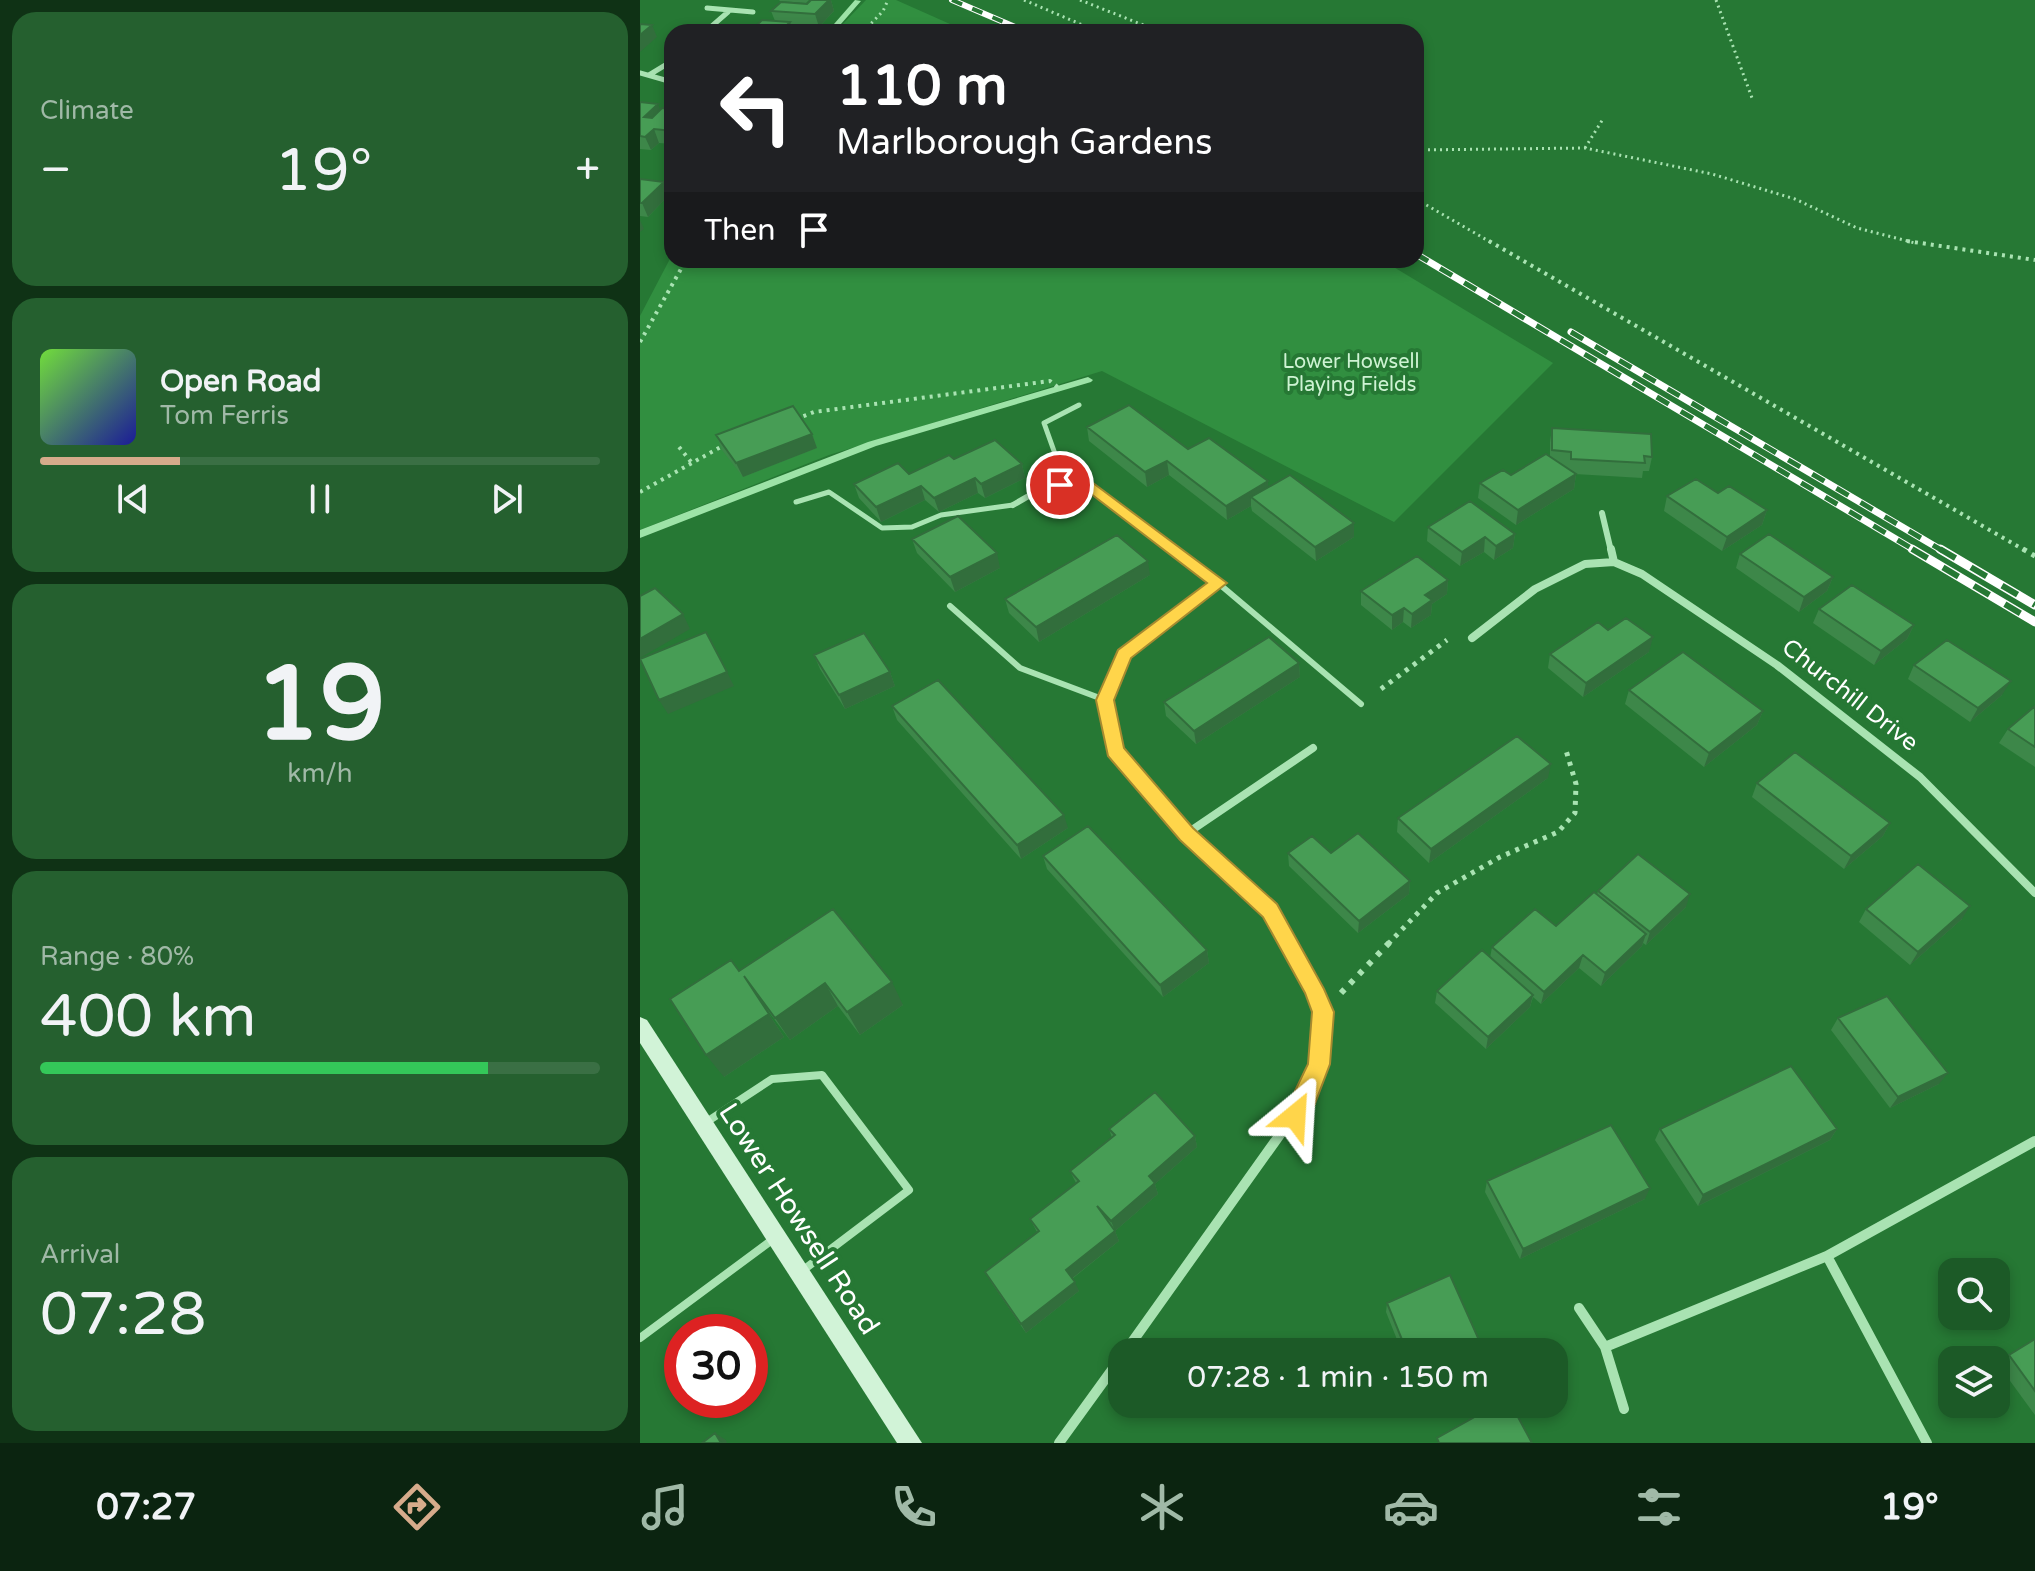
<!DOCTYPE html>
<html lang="en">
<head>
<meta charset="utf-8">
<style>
	:root { --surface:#1c5a27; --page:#25602f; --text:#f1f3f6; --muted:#a0b9a7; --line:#3a6f44; --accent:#d6ab8b }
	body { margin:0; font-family:"Varela Round",sans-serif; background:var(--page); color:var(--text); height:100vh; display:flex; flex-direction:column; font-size:30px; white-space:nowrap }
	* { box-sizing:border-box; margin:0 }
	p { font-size:26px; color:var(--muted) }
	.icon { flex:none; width:44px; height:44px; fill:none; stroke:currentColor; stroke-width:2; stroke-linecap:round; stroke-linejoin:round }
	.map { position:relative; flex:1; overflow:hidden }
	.drawer { display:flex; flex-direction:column; gap:12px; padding:12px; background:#0f3215; width:640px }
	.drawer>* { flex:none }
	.guide { position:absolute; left:24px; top:24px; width:760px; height:244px; border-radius:24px; box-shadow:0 4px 12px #0003; background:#202124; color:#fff; overflow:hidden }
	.tools { position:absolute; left:1298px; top:1258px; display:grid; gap:16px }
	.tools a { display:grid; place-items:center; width:72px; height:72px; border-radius:16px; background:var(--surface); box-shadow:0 4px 12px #0003; font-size:40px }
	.speed { position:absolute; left:24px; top:1314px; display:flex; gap:16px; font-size:40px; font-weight:700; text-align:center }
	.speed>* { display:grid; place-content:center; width:104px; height:104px; border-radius:50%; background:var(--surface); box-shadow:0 4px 12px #0003; line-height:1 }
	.speed .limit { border:12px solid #d22; background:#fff; color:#111 }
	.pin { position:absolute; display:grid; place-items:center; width:68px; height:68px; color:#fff; margin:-34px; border:4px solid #fff; border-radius:50%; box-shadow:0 2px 8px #0007 }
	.me { position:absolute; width:88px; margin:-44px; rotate:27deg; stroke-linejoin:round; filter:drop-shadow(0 0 6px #0008) }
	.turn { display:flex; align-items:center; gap:28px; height:168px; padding:0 40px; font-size:36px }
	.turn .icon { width:104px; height:104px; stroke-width:2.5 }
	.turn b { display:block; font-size:56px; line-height:68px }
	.then { display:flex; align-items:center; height:76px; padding:0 40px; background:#0003; gap:16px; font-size:30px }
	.big { font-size:60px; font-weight:600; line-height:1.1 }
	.drawer .widget { flex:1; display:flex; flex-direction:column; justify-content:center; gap:12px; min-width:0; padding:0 28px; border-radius:24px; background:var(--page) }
	.drawer .dial { align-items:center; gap:0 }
	.dial b { font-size:104px; line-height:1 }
	.song { display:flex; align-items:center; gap:24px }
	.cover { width:96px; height:96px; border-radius:12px; background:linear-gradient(135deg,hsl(100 70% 55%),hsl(240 70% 35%)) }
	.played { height:8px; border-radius:4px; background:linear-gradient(90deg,var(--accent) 25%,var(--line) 25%) }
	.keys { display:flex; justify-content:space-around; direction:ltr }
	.heat { display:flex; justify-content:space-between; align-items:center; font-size:44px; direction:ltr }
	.charge { height:12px; border-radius:6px; background:linear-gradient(90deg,#34c759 80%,var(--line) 0) }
	.trip { position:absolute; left:468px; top:1338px; width:460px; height:80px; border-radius:24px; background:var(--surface); box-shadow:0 4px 12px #0003; font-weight:600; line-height:80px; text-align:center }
	.tabs { display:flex; height:128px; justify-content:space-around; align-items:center; background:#0b2410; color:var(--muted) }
	.tabs .icon { width:56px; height:56px }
	.tabs .on { color:var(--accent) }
	.tabs b { font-size:36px; color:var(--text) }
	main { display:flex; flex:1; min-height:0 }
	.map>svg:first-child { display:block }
	.green { fill:#318f40 }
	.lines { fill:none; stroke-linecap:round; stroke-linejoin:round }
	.stream { fill:#9de3a7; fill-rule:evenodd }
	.path-far3 { stroke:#a9e3b2; stroke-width:3; stroke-dasharray:2 4; stroke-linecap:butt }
	.path-far2 { stroke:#a9e3b2; stroke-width:4; stroke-dasharray:3 5; stroke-linecap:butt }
	.path-far1 { stroke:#a9e3b2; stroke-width:5; stroke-dasharray:4 6; stroke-linecap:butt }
	.path { stroke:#a9e3b2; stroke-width:6; stroke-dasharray:5 8; stroke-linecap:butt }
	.lane-far2 { stroke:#a9e3b2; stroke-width:5 }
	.lane-far1 { stroke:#a9e3b2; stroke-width:6 }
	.lane { stroke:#a9e3b2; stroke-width:8 }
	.street-far3 { stroke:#a9e3b2; stroke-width:5 }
	.street-far2 { stroke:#a9e3b2; stroke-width:6 }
	.street-far1 { stroke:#a9e3b2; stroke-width:8 }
	.street { stroke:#a9e3b2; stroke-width:10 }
	.secondary { fill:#d1f3d7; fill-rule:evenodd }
	.rail-far2-casing { stroke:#fff; stroke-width:6 }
	.rail-far1-casing { stroke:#fff; stroke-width:7 }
	.rail-casing { stroke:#fff; stroke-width:9 }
	.rail-far2 { stroke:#267834; stroke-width:4; stroke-dasharray:11; stroke-linecap:butt }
	.rail-far1 { stroke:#267834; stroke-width:5; stroke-dasharray:14; stroke-linecap:butt }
	.rail { stroke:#267834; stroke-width:6; stroke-dasharray:18; stroke-linecap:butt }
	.wall { fill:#3d8749 }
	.shaded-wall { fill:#326e3c }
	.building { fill:#479d55; stroke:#326e3c; stroke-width:2 }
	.route { fill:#ffd54a; stroke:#a68a30; stroke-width:2 }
	.labels { text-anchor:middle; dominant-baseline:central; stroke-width:8; stroke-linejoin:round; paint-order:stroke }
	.far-park-label { font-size:20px; fill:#cef3d3; stroke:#267834 }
	.street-label { font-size:24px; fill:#fff; stroke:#267834 }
	.near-street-label { font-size:28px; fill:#fff; stroke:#267834 }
</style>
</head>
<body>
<main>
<section class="drawer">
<div class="widget"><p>Climate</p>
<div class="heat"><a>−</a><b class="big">19°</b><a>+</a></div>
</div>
<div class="widget">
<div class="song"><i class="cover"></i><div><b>Open Road</b><p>Tom Ferris</p></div></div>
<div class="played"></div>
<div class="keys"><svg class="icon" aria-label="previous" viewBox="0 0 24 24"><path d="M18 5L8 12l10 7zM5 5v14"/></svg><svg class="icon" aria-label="pause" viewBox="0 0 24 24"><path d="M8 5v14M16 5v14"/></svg><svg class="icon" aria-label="next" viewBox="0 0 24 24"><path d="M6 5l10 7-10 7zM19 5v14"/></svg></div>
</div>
<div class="widget dial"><b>19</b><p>km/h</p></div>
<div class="widget"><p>Range · 80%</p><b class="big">400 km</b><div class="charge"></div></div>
<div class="widget"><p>Arrival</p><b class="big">07:28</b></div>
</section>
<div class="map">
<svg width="1395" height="1443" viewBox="0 0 1395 1443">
	<rect width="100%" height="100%" fill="#267834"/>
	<path class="green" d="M226,0H256L328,32H195Z
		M32,255V260H742L913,363L754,522L462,371L189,455L0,530V316Z"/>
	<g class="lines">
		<path class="stream" d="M215,0L221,1L194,32H187Z
			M448,377L453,380L451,382L236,446L0,538V530L228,442Z"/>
		<path class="path-far3" d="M384,0L459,32
			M440,0L521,32
			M1076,0L1112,98
			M223,32L243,11L248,0
			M945,148L963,119
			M776,150L945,148L1072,174L1155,199L1217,228L1275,243
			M776,199L852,243"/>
		<path class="path-far2" d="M849,241L1386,551
			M1267,241L1395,260
			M0,342L46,260
			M156,419L174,412L410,381L420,389
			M39,447L52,463
			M0,492L86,444"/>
		<path class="path-far1" d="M1383,549L1395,556
			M741,689L807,640
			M748,944L797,893L860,857L918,832L935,813L936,784L925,747"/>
		<path class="path" d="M701,993L750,942"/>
		<path class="lane-far2" d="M420,485L419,465L404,423L439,405
			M156,502L189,492L242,528L272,527L301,515L373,505"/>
		<path class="lane-far1" d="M578,583L721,704
			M310,606L380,668L465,700"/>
		<path class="lane" d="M65,1123L132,1079L182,1075L269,1190L162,1271
			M0,1338L132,1240"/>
		<path class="street-far3" d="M67,8L113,12
			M65,32L88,12
			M0,73L32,82
			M9,75L32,61"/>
		<path class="street-far2" d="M373,505L406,486L445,482L536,551
			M962,513L971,551"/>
		<path class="street-far1" d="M533,549L578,583L484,654L465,700L475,751L546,834L630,910L649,944
			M971,549L974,562
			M832,638L895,589L945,564L974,562L1002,574L1137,665L1280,777L1395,893
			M546,834L673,748"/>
		<path class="street" d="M1187,1256L1287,1443
			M939,1308L965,1347L984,1409
			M965,1347L1187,1256L1395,1141
			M485,1352L666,1098L679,1064L683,1012L648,942
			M419,1443L482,1356"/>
		<path class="secondary" d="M0,1017L7,1020L282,1443H257L0,1043Z"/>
		<g class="rail-far2-casing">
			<path id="rail-far2" d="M312,0L387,32"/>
		</g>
		<g class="rail-far1-casing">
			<path id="rail-far1" d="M776,254L1276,551
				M931,332L1303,551"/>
		</g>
		<g class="rail-casing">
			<path id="rail" d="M1272,549L1395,622
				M1300,549L1395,605"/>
		</g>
		<use href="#rail-far2" class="rail-far2"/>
		<use href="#rail-far1" class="rail-far1"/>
		<use href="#rail" class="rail"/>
	</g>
	<path class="wall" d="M139,0H169L166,3L140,1Z
		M171,0H191L194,11L179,27L151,25L135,21L131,11L167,4Z
		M0,102L20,110L32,109V144L19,143L11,150L0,149Z
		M0,179L24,182L29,195L8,217L0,216Z
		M447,427L548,449L628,487L714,537L676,561L612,511L611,506L587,520L529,475L507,487L449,441Z
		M912,428L1012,457L1009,471H1003L1002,478L935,474H936L934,489L876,525L838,498L840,483L871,475L910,457V442Z
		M172,434L177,448L103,477L82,450L76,435Z
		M314,459L382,464L385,478L345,498L338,493L299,512L285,500L241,522L219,498L214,484L269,474Z
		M1078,493L1127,510L1122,525L1082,551L1024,511L1027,496Z
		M788,527L875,534L873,548L854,560L844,552L820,566L787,541Z
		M272,539L360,568L315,592L277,553Z
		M1100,554L1193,577L1187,591L1159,612L1096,568Z
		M510,575L399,642L369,613L365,599Z
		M808,580L807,594L792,604L791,615L771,628L763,622L752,630L721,605V591Z
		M1179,609L1274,625L1267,639L1234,665L1173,623Z
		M968,630L1009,652L943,697L908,668L910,654Z
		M174,655L250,672L255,686L205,709L180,669Z
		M659,663L660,677L556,744L526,716L524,702Z
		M1274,665L1362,695L1330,722L1268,679Z
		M989,690L1123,711L1117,725L1064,767L985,704Z
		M252,706L428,828L381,859L257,720Z
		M1395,706V767L1359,743L1368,729Z
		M908,778L789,863L757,832L758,818Z
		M1117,783L1250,823L1243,836L1204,869L1112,797Z
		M648,853H691L770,881L769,894L718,933L649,866Z
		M403,856L567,950L569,963L523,997L407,869Z
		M958,891L1046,907L1006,945L1003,943L1002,946L961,986L939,968L901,1004L893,997L890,1007L846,1049L795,1003L797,991L850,958L852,947L916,926L957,895Z
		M193,909L263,1005L220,1035L198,1006L150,1040L119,999L144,1037L84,1077L99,971Z
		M1226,909L1322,919L1270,965L1219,922Z
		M1198,1018L1299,1084L1250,1108L1191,1030Z
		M469,1129L555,1136L557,1147L515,1184L518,1194L475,1231L479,1241L432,1279L439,1291L386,1333L351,1282L397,1232L390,1219L436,1183L430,1171L472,1138Z
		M1020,1129H1197L1190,1140L1058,1206L1015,1140Z
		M847,1181L1005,1199L880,1259L845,1192Z
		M747,1303L839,1340L837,1348L829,1352H762L746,1312Z
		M1395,1339V1415L1357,1363Z"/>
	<path class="shaded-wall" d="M189,0H191L194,11L179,27L175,14Z
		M150,22L153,32H140Z
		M12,25L17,37L0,52V35Z
		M18,104L23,117H4Z
		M14,129L19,143L11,150L5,137Z
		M24,182L29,195L8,217L2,203Z
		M0,220L4,229L0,232Z
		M172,434L177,448L103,477L96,463Z
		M527,461L529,475L507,487L505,472Z
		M382,464L385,478L345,498L341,484Z
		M936,474L934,489L876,525L878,510Z
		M335,478L338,493L299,512L294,498Z
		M628,481L629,496L611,497V506L587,520L586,506Z
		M281,486L285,500L241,522L236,507Z
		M1127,510L1122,525L1082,551L1087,537Z
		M714,523V537L676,561L675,547Z
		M875,534L873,548L854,560L856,546Z
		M845,537L844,552L820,566L822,552Z
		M357,553L360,568L315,592L310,577Z
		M508,561L510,575L399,642L396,627Z
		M1193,577L1187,591L1159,612L1164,597Z
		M808,580L807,594L792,604L791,615L771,628L772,614L785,595Z
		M764,608L763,622L752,630V615Z
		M43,614L50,629L0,658V639Z
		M1274,625L1267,639L1234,665L1241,651Z
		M1013,637L1009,652L943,697L946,683Z
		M659,663L660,677L556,744L554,731Z
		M87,672L94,686L28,714L19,700Z
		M250,672L255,686L205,709L199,695Z
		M1371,681L1362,695L1330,722L1338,708Z
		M1123,711L1117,725L1064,767L1069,753Z
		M911,764L908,778L789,863L791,849Z
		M424,815L428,828L381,859L377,845Z
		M1250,823L1243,836L1204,869L1211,856Z
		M770,881L769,894L718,933L719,921Z
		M1050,894L1046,907L1006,945L1010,932Z
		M1330,906L1322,919L1270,965L1278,952Z
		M1006,934L1002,946L961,986L965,973Z
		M567,950L569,963L523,997L520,985Z
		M943,955L939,968L901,1004L904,992Z
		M104,976L144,1037L84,1077L66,1055Z
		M252,982L263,1005L220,1035L207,1012Z
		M185,983L198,1006L150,1040L135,1018Z
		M893,995L890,1007L846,1049L848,1037Z
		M1308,1073L1299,1084L1250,1108L1258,1097Z
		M1197,1129L1190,1140L1058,1206L1063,1195Z
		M555,1136L557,1147L515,1184L518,1194L475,1231L479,1241L430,1280L426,1270L475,1231L471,1221L509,1176Z
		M1010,1188L1005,1199L880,1259L883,1249Z
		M435,1282L439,1291L386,1333L381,1324Z
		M839,1340L837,1348L829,1352H812Z
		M75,1433L86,1440L87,1443H81Z"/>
	<path class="building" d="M171,0H189L175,14L131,11L141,2L167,4Z
		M122,20L150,22L140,32H110Z
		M0,24L12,25L0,35Z
		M0,102L18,104L4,117L12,118L22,108L32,109L31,112H32V131L14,129L5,137L0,136Z
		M0,179L24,182L2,203H0Z
		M489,405L548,449L569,438L628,481L586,506L527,461L505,472L447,427Z
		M153,406L172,434L96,463L76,435Z
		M912,428L1011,434L1012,457L1004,456L1005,463L931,459V452L912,450Z
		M355,440L382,464L341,484L335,478L294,498L281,486L236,507L214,484L258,463L269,474L309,455L314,459Z
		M906,454L936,474L878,510L840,483L863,470L871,475Z
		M650,475L714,523L675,547L611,497Z
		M1056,479L1078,493L1089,486L1127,510L1087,537L1027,496Z
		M830,501L875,534L856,546L845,537L822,552L788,527Z
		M318,516L357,553L310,577L272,539Z
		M1129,534L1193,577L1164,597L1100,554Z
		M477,535L508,561L396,627L365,599Z
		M777,556L808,580L785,595L792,600L772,614L764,608L752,615L721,591Z
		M1212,585L1274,625L1241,651L1179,609Z
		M15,588L43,614L0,639V596Z
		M986,618L1013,637L946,683L910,654L958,622L968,630Z
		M66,632L87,672L19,700L0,659Z
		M224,633L250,672L199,695L174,655Z
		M629,637L659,663L554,731L524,702Z
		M1307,640L1371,681L1338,708L1274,665Z
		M1043,652L1123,711L1069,753L989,690Z
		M298,680L424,815L377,845L252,706Z
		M1395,706V747L1368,729Z
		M877,736L911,764L791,849L758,818Z
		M1155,752L1250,823L1211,856L1117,783Z
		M448,826L567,950L520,985L403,856Z
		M718,833L770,881L719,921L648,853L672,836L691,853Z
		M998,854L1050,894L1010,932L958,891Z
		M1278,864L1330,906L1278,952L1226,909Z
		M954,892L1006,934L965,973L943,955L904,992L852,947L895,909L916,926Z
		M193,909L252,982L207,1012L185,983L135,1018L104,976L129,1014L66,1055L30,999L91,960L99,971Z
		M842,950L893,995L848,1037L797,991Z
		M1247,996L1308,1073L1258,1097L1198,1018Z
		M1151,1066L1197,1129L1063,1195L1020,1129Z
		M515,1092L555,1136L509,1176L515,1183L471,1221L457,1206L475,1231L426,1270L435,1282L381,1324L345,1272L399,1231L390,1219L439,1181L430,1171L475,1135L469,1129Z
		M971,1125L1010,1188L883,1249L847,1181Z
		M810,1275L839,1340L812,1352H767L747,1303Z
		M1395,1339V1391L1369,1355Z
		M858,1404H871L892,1443H799L797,1438Z
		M75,1433L81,1443H62Z"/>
	<path class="route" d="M445,477L587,583L491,658L474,700L484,748L553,828L637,904L684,989L694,1012L690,1064L674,1106L663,1123L655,1127L647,1123L643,1116L668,1064L672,1012L665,993L623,917L540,840L468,756L456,700L478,650L567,583L442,487L420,490L412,485L420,480Z"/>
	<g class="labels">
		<g class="far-park-label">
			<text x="711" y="362">Lower Howsell<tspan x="711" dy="23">Playing Fields</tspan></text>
		</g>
		<g class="street-label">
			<text transform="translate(1210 695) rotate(38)">Churchill Drive</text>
		</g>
		<g class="near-street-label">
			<text transform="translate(159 1219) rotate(57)">Lower Howsell Road</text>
		</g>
	</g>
</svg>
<div class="tools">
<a><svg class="icon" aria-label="search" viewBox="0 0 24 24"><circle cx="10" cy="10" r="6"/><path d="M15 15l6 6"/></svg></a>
<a><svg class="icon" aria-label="layers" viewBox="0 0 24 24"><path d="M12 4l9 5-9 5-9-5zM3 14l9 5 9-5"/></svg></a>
</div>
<div class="speed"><div class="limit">30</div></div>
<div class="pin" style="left:420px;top:485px;background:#d93025"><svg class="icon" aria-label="arrive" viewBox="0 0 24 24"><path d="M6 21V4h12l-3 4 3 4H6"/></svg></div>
<svg class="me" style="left:655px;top:1116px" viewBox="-20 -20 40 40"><path d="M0-17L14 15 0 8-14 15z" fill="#ffd54a" stroke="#fff" stroke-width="4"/></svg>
<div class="trip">07:28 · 1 min · 150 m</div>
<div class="guide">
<div class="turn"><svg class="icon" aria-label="left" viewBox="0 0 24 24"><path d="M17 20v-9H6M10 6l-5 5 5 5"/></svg><div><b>110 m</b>Marlborough Gardens</div></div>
<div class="then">Then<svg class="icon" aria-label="arrive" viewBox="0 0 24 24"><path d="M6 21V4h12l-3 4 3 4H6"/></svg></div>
</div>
</div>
</main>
<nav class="tabs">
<b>07:27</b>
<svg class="icon on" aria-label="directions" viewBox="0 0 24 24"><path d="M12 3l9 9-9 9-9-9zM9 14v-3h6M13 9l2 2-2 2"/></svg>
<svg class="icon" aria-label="music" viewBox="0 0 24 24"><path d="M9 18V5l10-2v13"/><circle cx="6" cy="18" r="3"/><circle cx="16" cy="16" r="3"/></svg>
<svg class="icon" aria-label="phone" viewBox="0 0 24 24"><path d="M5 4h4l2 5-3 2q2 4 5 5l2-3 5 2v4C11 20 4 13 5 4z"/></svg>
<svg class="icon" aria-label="climate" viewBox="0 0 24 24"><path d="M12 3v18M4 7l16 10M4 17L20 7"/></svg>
<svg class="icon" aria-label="car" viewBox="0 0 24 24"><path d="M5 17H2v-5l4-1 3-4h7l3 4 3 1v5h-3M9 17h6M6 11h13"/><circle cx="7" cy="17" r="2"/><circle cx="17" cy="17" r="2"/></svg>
<svg class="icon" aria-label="filters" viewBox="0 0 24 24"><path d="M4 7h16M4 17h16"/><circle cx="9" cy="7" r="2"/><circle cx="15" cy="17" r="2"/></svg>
<b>19°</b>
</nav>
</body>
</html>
